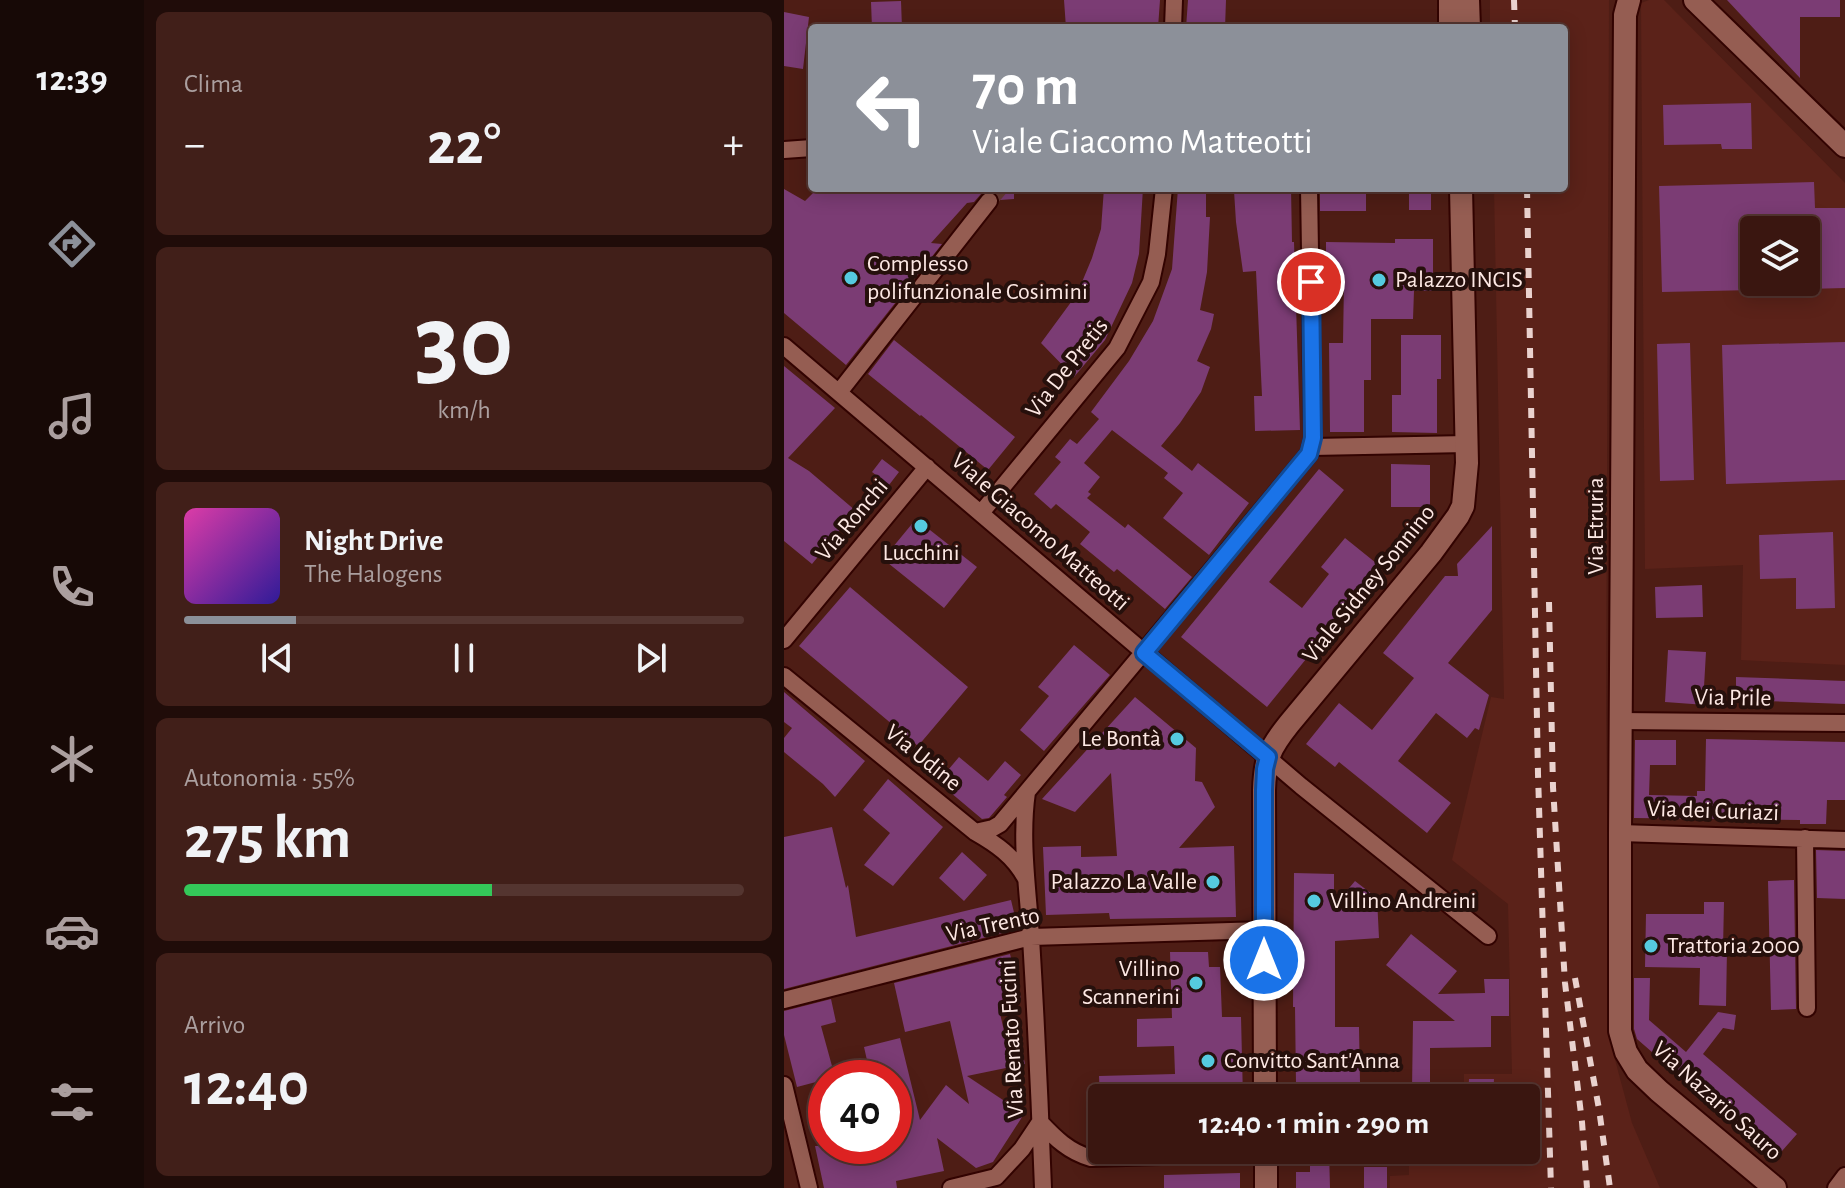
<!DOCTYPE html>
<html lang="it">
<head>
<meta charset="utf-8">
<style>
	:root { --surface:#3a1610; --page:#411f19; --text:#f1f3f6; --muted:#ab9f9f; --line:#543530; --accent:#8c9099 }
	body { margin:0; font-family:"Alegreya Sans",sans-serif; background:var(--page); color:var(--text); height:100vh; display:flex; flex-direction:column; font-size:30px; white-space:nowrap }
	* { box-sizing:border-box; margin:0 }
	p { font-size:26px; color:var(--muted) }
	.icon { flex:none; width:44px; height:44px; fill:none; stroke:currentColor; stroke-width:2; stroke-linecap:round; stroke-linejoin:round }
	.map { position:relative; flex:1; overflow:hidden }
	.panel { display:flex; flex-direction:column; gap:12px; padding:12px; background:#200c09; width:640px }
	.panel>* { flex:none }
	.top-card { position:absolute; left:24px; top:24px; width:760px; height:168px; border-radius:8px; box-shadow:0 4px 20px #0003,0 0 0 2px var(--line); background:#8c9099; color:#fff; overflow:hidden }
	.tools { position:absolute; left:956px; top:216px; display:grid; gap:16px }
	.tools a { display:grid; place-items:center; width:80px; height:80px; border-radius:8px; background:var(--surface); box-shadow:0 4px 20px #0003,0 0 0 2px var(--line); font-size:40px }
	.speed { position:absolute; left:24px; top:1060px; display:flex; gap:16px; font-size:40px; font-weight:700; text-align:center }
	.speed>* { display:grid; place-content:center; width:104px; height:104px; border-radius:50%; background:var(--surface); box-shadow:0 4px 20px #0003,0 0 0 2px var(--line); line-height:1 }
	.speed .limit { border:12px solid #d22; background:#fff; color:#111 }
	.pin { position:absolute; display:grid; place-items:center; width:68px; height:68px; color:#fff; margin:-34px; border:4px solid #fff; border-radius:50%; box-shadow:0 2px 8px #0007 }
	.me { position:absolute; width:88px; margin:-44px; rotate:0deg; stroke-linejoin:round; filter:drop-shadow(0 0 6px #0008) }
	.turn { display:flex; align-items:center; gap:28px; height:168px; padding:0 32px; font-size:36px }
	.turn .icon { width:104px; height:104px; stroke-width:2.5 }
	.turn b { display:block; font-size:56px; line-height:68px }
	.big { font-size:60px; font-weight:600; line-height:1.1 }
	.panel .card { flex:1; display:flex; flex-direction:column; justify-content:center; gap:12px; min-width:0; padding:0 28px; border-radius:12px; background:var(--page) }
	.panel .dial { align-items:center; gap:0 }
	.dial b { font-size:104px; line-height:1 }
	.song { display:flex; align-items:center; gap:24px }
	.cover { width:96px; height:96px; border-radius:12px; background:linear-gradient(135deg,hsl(320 70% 55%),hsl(250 70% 35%)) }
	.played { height:8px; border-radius:4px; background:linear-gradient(90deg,var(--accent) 20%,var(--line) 20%) }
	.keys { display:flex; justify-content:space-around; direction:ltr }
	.heat { display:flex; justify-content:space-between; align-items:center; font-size:44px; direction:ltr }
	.charge { height:12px; border-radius:6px; background:linear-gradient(90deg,#34c759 55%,var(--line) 0) }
	.trip { position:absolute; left:304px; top:1084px; width:452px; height:80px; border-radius:8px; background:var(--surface); box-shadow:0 4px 20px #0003,0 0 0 2px var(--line); font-weight:600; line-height:80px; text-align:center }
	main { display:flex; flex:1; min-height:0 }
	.menu { display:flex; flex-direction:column; width:144px; justify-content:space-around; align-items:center; background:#170906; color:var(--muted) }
	.menu .icon { width:56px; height:56px }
	.menu .selected { color:var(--accent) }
	.menu b { font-size:36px; color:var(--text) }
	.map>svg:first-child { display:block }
	.built { fill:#5b2219; fill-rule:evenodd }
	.building { fill:#7b3c74 }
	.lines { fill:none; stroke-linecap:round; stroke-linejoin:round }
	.street-tunnel { stroke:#683b34; stroke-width:16; stroke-dasharray:16 8; stroke-linecap:butt }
	.street-casing { stroke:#320301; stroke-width:20 }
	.secondary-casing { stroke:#320301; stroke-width:26 }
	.street { stroke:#955d52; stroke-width:16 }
	.secondary { stroke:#955d52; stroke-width:22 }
	.rail { stroke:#ead2ce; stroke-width:6; stroke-dasharray:10 10; stroke-linecap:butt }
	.route-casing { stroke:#114b97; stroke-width:20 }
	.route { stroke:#1a73e8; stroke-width:14 }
	.poi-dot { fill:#55cadf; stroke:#26100c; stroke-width:3 }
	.labels { text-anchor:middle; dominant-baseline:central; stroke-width:8; stroke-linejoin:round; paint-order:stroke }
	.poi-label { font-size:24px; fill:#fde8e4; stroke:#26100c; text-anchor:start }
	.street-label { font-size:24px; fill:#fde8e4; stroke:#26100c }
</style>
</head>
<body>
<main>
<nav class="menu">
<b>12:39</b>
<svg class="icon selected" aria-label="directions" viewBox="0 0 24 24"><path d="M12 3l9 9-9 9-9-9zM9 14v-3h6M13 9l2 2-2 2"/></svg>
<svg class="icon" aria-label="music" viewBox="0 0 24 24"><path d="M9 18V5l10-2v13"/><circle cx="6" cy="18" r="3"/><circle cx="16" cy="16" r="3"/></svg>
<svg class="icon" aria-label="phone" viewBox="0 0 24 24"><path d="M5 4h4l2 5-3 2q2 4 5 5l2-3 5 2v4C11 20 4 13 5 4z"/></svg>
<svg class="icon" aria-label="climate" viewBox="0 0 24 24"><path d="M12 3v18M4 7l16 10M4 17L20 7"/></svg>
<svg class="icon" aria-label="car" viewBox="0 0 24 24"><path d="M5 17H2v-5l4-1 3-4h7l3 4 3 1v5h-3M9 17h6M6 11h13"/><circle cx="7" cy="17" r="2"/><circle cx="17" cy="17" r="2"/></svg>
<svg class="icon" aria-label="filters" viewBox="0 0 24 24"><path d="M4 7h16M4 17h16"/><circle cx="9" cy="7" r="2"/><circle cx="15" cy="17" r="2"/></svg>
</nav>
<section class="panel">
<div class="card"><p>Clima</p>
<div class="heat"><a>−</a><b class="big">22°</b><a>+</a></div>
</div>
<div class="card dial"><b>30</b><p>km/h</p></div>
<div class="card">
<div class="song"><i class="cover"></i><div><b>Night Drive</b><p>The Halogens</p></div></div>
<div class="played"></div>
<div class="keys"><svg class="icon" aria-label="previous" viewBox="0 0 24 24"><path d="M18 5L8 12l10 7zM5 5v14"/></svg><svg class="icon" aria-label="pause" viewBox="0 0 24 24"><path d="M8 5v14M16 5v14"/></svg><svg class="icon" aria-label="next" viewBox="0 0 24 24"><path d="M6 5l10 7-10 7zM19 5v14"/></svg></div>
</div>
<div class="card"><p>Autonomia · 55%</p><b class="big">275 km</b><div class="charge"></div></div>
<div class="card"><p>Arrivo</p><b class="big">12:40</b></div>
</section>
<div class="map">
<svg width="1061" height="1188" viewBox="0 0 1061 1188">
	<rect width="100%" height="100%" fill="#4e1d15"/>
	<path class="built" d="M706,0H825L822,713L825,1015L830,1056L848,1123L876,1188H606V1176L625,1175V1150H742V1098H625V1091L680,1090V1074H728L724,904L668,860L707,697L720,699L710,188H780V28H706Z
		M865,0H880L1061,183V665L957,660L959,565L861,569L857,3ZM970,230H1022V282H970Z"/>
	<path class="building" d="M280,0H376L374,28H282Z
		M404,0H442L441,28H402Z
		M943,0H1056V17H1016V78Z
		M117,1L118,28H88L87,2Z
		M0,12L25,17L19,69L0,66Z
		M967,103L968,149H938L937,144L880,145L879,105Z
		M1030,182L1031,208H1061V288L1022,289V230H970V290L878,292L875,186Z
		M34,188H230V199L216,200L212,193L206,190L197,194L190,202L183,203L147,243L158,244L62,365L0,313V189L21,201Z
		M320,188H359L355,254L348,283L321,340L290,377L257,343L293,294L308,258L317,229Z
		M394,188H422V217H426L423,272L416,310L430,314L427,329L413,361L426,367L417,392L396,423L377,446L408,471L414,463L465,503L425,555L379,518L399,493L380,478L384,473L328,430L300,463L316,477L304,492L307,494L303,498L341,528L344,524L408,577L381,609L333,569L330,572L296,544L306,532L272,504L267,509L250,494L277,462L271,457L286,439L293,444L315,419L307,412L345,361L369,321L388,269Z
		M483,188H507L508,242H510L516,430L471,431L470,396H478L472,271L459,272L452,222L450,191H483Z
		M536,188H565V193H582V211H536Z
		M625,188H647V210H625Z
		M611,239H649V291H630L629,319H587V380H580V432H546L545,343H559L560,281H542V242L611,243Z
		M617,335H657V379H653V433L608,432V395H617Z
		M110,340L231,437L204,470L137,415L136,416L84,374Z
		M1061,342V480L942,484L938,345Z
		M906,343L910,480L876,481L873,344Z
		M0,366L51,408L4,458L25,471L72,511L28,564L0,541Z
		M98,459L115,472L105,485L88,472Z
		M607,464L646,465V507H607Z
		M535,469L560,490L485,582L518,608L545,574L537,567L561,538L597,567L483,707L397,637Z
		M132,519L193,567L160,608L99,559Z
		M708,526V610L664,663L705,695L695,730L691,728L683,738L652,713L614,761L667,803L643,833L555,762L551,767L522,744L555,703L588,730L630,678L599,653L661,576H674L673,564Z
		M1049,532L1051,608L1012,609V578L976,579L975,535Z
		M918,585L919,617L872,618L871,587Z
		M66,587L184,687L134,746L15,646Z
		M290,645L326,675L260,751L236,730L265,696L254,687Z
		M884,650L922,652L920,687H923L922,705L881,702Z
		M952,677L1061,681V704L952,700Z
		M0,692L81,761L51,797L39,784L0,752V738L8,728L0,722Z
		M351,697L412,748L411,781L418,782L431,807L395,848L450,846L452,917L326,919L325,913L262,915L259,847L297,846V857L333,856L327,773L291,812L258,799Z
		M922,739L1061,742V800H1043L1042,824H1016V820L850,818L851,740H892V765H866L865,795L913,796V791H921Z
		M175,757L204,781L221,761L237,775L220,795L223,797L205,818L198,819L154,782Z
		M104,779L159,827L109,886L80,865L106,833L79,810Z
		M48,827L62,888L64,885L72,937L227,900L234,929L0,989V837Z
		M1032,850L1061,851V899L1033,898Z
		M178,852L203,875L180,901L155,878Z
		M510,873L550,874V906L571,881L593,898L595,938L551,941V1027H575L576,1083L512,1084L511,1007H509Z
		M1010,880L1012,1009L987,1010L984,881Z
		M920,902H940L939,949H943L942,1006L915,1005L916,968L861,967L862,914H920Z
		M627,934L673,971L654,994L701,993L700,979H725V1016H707V1047L646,1048V1089H628L629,1021H671L602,965Z
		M386,952H424L425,967H436L438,1017H457L459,1098H316L315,1076L391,1074L390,1046L353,1047V1019L388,1018Z
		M226,954L237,999L214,1005L221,1035L234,1032L241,1064L183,1076L240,1114L209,1162L192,1168L153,1138L160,1171L112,1181L113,1188H40L31,1146H110V1078H87L80,1047L116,1038L136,1120L162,1085L185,1104L166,1021L121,1032L110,983Z
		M850,978H866L865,1020L902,1052L934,1012L952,1015L950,1030L939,1028L919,1054L1013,1134L991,1159L853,1039L850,1029Z
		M47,999L52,1022L37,1026L51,1077L13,1087L0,1035V1011Z
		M685,1079H710L709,1098H684Z
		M526,1150H545L546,1188H512V1172H526Z
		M580,1167H603V1188H580Z
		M456,1173V1188H380V1175Z"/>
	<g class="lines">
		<path class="street-tunnel" d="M205,201L216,188"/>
		<g class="street-casing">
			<path id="street" d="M389,28L390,0
				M0,150L28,148
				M0,346L517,786L704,936
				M56,391L205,201
				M528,447L683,444
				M197,513L333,348L367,282L373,254L380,188
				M0,640L143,467
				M0,676L191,832C212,844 230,856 242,879
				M836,721L1061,723
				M243,792C236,840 244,890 247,938C252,1021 256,1105 259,1188
				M191,832L209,828L216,824L525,454L529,438L525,188
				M836,833L1061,840
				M1021,838L1023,1008
				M0,1000L247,937L480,930
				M0,1085L25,1188
				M167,1188L212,1177L238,1149L256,1122C271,1138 285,1152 307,1158L482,1153
				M1052,1188L1061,1176"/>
		</g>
		<g class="secondary-casing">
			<path id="secondary" d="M666,0V28
				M684,0L685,28
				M845,0L841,15L836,833V1031L842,1052L853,1070L875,1091L991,1188
				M911,0L1061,146
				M481,1098L480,790C481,759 485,749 505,724L647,553L674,516L679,506L683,463L677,188
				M482,1150V1188"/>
		</g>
		<use href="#street" class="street"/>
		<use href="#secondary" class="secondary"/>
		<path class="rail" d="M730,0L731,28
			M743,188L754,774L767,1188
			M765,602L769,787L781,983L798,1122L803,1188
			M791,978L815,1109L826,1188"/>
	</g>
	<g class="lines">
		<g class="route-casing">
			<path id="route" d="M480,960V790L481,769L484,757L360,653L525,454L529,438L527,282"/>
		</g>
		<use href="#route" class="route"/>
	</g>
	<g class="poi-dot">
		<circle cx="67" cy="278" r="8"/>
		<circle cx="595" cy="280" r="8"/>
		<circle cx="137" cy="526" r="8"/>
		<circle cx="393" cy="739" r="8"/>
		<circle cx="429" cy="882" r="8"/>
		<circle cx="530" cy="901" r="8"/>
		<circle cx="867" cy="946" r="8"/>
		<circle cx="412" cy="983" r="8"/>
		<circle cx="424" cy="1061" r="8"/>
	</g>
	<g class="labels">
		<g class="poi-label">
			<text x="83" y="264">Complesso<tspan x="83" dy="28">polifunzionale Cosimini</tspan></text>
			<text x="611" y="280">Palazzo INCIS</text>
			<text x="137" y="553" text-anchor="middle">Lucchini</text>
			<text x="377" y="739" text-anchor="end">Le Bontà</text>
			<text x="413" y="882" text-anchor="end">Palazzo La Valle</text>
			<text x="546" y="901">Villino Andreini</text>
			<text x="883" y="946">Trattoria 2000</text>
			<text x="396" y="969" text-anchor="end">Villino<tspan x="396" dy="28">Scannerini</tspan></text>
			<text x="440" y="1061">Convitto Sant'Anna</text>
		</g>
		<g class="street-label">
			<text transform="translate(283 368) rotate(-52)">Via De Pretis</text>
			<text transform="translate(68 520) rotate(-50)">Via Ronchi</text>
			<text transform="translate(812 526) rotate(-90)">Via Etruria</text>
			<text transform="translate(256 532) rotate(41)">Viale Giacomo Matteotti</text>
			<text transform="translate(585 584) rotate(-51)">Viale Sidney Sonnino</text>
			<text transform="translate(949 698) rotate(1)">Via Prile</text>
			<text transform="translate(139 758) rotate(39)">Via Udine</text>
			<text transform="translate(929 811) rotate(2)">Via dei Curiazi</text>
			<text transform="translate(209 925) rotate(-12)">Via Trento</text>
			<text transform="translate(228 1039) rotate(-93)">Via Renato Fucini</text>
			<text transform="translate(933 1101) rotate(42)">Via Nazario Sauro</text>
		</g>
	</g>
</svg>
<div class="tools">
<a><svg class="icon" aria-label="layers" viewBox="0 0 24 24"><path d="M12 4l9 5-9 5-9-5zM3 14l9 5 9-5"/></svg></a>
</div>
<div class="speed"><div class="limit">40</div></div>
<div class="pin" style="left:527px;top:282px;background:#d93025"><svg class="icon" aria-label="arrive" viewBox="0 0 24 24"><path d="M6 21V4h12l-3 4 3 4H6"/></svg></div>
<svg class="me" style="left:480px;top:960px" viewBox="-20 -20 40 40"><circle r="17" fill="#1a73e8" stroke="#fff" stroke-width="3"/><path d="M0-11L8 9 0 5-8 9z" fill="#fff"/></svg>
<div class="trip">12:40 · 1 min · 290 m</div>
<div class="top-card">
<div class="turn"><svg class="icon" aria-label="left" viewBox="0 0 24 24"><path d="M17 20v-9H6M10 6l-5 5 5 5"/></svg><div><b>70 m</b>Viale Giacomo Matteotti</div></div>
</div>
</div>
</main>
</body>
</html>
